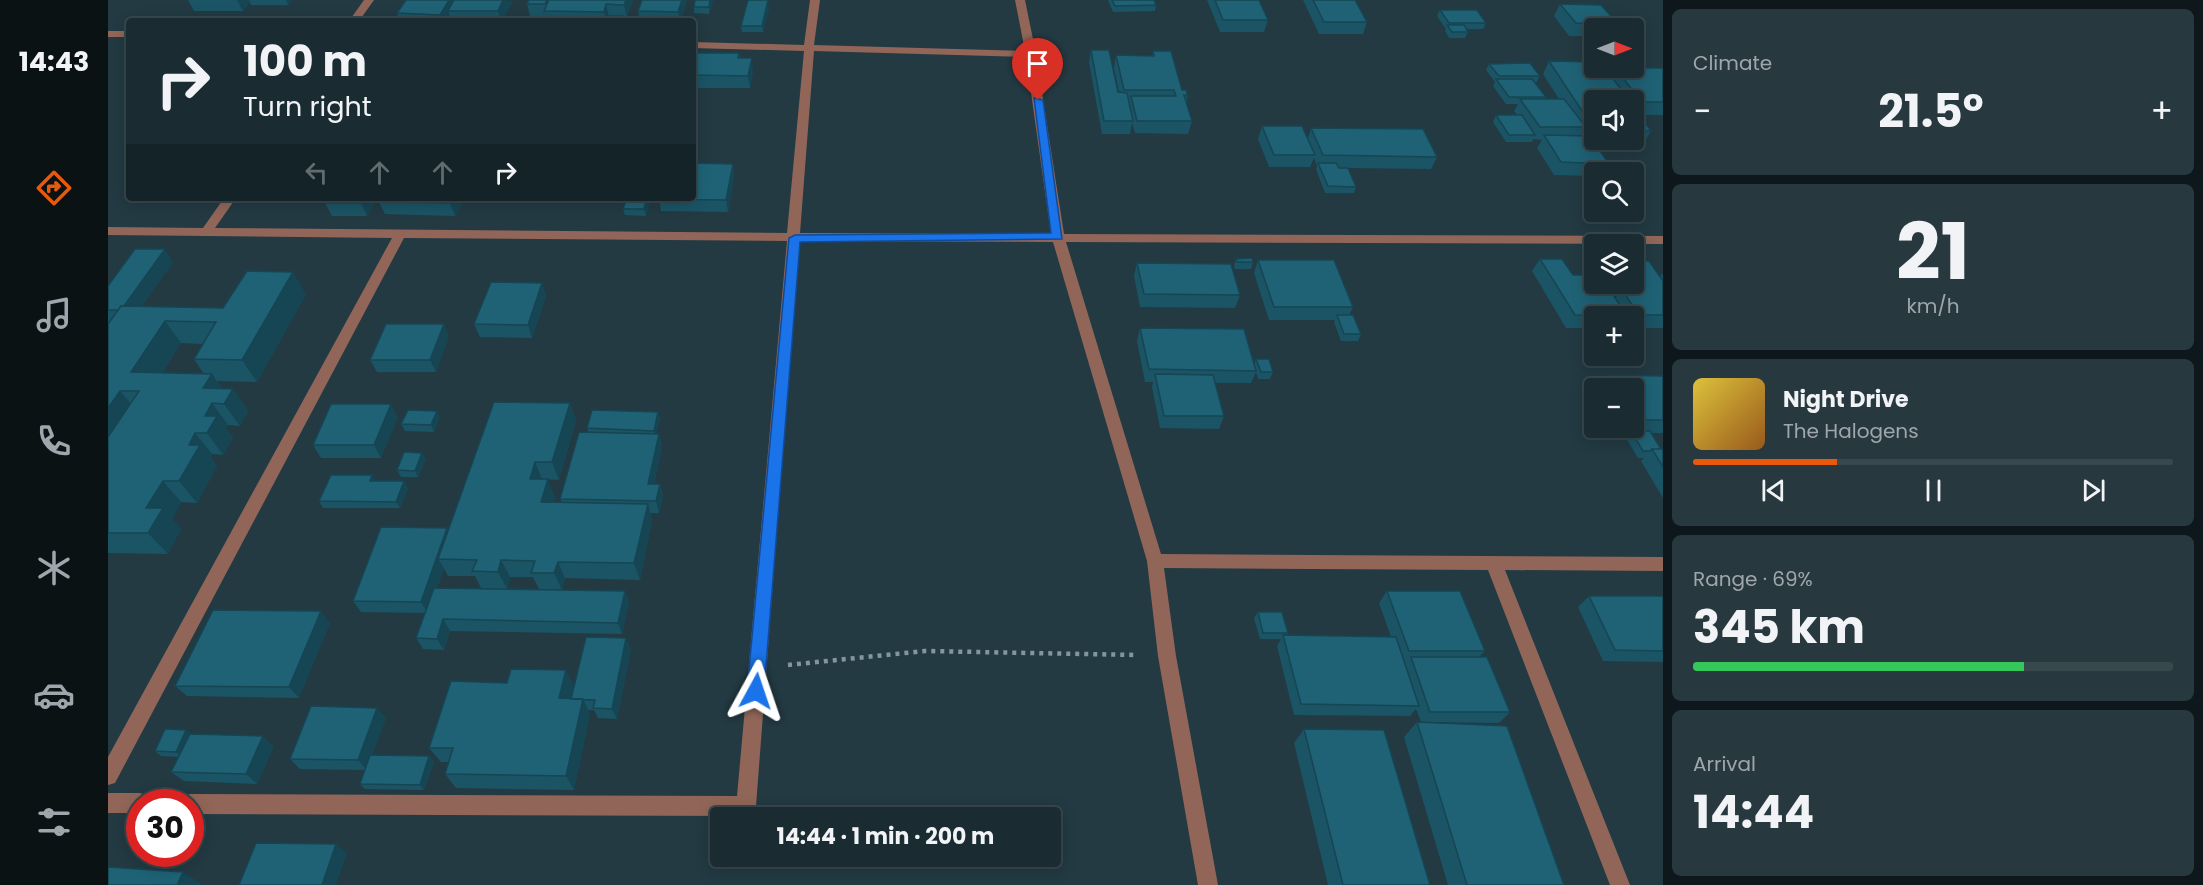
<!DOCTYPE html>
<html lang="en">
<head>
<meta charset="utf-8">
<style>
	:root { --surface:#1a2c32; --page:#27383e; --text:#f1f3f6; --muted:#9fa7ac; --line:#38484d; --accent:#ea580c }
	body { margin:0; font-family:Poppins,sans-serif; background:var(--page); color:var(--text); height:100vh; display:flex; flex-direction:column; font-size:22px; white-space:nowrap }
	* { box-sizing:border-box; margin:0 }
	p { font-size:20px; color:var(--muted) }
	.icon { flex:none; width:33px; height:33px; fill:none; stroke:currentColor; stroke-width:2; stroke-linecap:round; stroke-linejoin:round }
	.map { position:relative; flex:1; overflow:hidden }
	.details { display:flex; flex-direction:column; gap:9px; padding:9px; background:#0e181c; width:540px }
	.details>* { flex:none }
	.top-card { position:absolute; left:18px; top:18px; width:570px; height:183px; border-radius:6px; box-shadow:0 3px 15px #0003,0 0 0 2px var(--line); background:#1a2c32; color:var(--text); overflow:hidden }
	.needle { width:39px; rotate:90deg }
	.fabs { position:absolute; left:1476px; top:18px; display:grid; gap:12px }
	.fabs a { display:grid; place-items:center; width:60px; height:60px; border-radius:6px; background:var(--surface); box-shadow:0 3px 15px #0003,0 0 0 2px var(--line); font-size:30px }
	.speed { position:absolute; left:18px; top:789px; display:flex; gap:12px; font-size:30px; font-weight:700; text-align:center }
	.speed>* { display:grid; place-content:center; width:78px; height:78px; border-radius:50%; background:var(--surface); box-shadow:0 3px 15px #0003,0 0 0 2px var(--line); line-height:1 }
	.speed .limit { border:9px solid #d22; background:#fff; color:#111 }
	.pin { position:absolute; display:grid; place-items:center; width:51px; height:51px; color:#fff; margin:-62px -26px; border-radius:50% 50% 50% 0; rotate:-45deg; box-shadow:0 0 6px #0007 }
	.pin .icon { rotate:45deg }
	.me { position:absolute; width:66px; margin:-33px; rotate:5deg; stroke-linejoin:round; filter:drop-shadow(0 0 4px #0008) }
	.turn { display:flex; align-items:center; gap:21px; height:126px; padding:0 18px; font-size:27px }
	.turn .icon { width:78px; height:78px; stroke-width:2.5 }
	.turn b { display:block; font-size:42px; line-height:51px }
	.lanes { display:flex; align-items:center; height:57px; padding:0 18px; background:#0003; justify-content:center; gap:30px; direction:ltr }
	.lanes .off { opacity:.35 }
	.big { font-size:45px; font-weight:700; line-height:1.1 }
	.details .card { flex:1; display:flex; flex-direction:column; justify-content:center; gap:9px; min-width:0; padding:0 21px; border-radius:9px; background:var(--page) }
	.details .dial { align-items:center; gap:0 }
	.dial b { font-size:78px; line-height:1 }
	.song { display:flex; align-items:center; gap:18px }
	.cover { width:72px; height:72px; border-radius:9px; background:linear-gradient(135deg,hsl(50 70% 55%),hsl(30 70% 35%)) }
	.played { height:6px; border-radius:3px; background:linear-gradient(90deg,var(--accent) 30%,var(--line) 30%) }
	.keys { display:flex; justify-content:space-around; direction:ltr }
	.heat { display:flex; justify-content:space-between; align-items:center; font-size:33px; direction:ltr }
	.charge { height:9px; border-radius:4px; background:linear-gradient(90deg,#34c759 69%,var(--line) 0) }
	.trip { position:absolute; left:602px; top:807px; width:351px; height:60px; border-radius:6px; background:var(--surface); box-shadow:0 3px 15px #0003,0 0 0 2px var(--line); font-weight:700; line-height:60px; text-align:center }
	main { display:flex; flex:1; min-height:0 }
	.dock { display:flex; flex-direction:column; width:108px; justify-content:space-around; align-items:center; background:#0a1214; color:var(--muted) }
	.dock .icon { width:42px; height:42px }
	.dock .selected { color:var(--accent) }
	.dock b { font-size:27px; color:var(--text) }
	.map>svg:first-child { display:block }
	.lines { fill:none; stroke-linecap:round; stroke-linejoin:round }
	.path { stroke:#84969d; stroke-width:4.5; stroke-dasharray:4 5; stroke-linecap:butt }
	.minor { fill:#916659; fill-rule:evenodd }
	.wall { fill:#1b5465; fill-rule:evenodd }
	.shaded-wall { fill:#164553 }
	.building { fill:#1f6276; stroke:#164553; stroke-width:1.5 }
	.route { fill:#1a73e8; stroke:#114b97; stroke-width:1.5 }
</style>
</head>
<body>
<main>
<nav class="dock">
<b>14:43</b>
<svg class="icon selected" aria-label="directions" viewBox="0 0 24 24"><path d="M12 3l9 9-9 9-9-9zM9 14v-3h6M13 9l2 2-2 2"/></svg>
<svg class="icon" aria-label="music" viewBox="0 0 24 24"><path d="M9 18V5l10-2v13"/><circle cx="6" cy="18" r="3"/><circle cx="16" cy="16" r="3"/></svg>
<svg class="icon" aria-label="phone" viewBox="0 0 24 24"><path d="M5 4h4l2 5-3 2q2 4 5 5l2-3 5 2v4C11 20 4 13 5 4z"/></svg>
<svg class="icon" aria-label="climate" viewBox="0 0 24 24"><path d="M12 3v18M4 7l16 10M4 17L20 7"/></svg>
<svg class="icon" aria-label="car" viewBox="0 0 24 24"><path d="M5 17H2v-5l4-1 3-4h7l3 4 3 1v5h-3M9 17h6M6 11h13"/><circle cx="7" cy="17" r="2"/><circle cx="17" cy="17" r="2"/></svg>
<svg class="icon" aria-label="filters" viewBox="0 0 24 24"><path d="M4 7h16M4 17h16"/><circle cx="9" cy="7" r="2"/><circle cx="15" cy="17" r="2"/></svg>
</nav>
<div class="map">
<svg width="1555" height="885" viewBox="0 0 1555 885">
	<rect width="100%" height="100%" fill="#233a43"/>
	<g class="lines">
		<path class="path" d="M680,665L817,651L1029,655"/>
		<path class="minor" d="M256,0H266L251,21H241Z
			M702,0H712L706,45L917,51L907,0H917L928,54L956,234L1555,236V244L958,242L1053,554L1555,557V571L1397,570L1522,885H1502L1380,570L1056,568L1068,656L1110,885H1090L1050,656L1039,561L945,242L691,241L648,806L645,813L638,816L82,814V802H73L75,797L82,794L629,796L679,241L296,238L7,783L0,785V757L284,238L0,235V227L95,228L116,198H128L107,228L679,233L696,51L585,48V42L696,45ZM706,51L918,57L943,234L692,233Z
			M0,31H21V37H0Z
			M0,793H32L39,796L41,802H32V813H0Z"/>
	</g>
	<path class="wall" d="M80,0H184L180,5H143L142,2L135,11H86Z
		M525,0L519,17H515L516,21H439L437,16H422L419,4Z
		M534,0H579L573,21H532L530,11Z
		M587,0H605L601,14L586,13V7Z
		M1000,0H1046L1048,5L1047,11L1005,12Z
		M1099,0H1151L1160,20L1156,32H1112Z
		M1195,0H1290H1247L1259,22L1255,34H1211Z
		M405,1L394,21H344L342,17L340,21H291L289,13Z
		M1452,4L1510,24L1507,28H1486V36H1461L1446,16Z
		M661,7L655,32H634L633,26Z
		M1332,10L1378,23L1375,29H1359L1360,32L1357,38H1341L1337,31L1338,29L1329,16Z
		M983,50L1010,92H1011L1006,68L1008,55L1044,56L1045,51L1074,90L1080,96L1078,103L1084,121L1080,134L1027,133L1024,123L1022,134H994L981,62Z
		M585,53H631L632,58L645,70L642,88H585Z
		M1441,61L1503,75L1507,68H1555V115H1531L1543,131L1535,144L1486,142L1501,164L1495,172H1486V176L1446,175L1429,148L1434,140L1425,139L1424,142H1398L1385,122L1388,115H1409L1406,111L1410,104H1398L1385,86L1387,82L1378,70L1381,64L1432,76L1428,83H1427L1438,97L1437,99H1451L1435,74ZM1486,100H1526V140H1486Z
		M1154,126L1200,138L1203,128L1329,157L1323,169L1240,168L1248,187L1246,193H1217L1208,169L1209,166L1206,158L1202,167H1161L1150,139Z
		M625,164L626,176L620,212L553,211L551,198Z
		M220,198H269L259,216H224L217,203Z
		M273,198H356L347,216L277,214L271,202Z
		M542,198L538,216L517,215L515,209Z
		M1128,259L1145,262L1143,269H1127L1126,266Z
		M1432,259L1507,298L1510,294L1508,291L1514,284H1526V261L1552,277L1555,273V328H1526V316H1486V328H1458L1424,271Z
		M1150,260L1245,307L1241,315L1253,334L1250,341H1233L1226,322L1227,320H1161L1146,273Z
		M65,262L34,306L115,308L198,294L149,382L109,381L114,388L125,389L140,411L132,426L120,425L118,428L125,438L115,455L104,454L103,458L109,466L89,503L73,502L64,519L73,529L60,554L0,553V324L1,323H0V286ZM73,343L95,344L86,359L96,374L54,373Z
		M1029,263L1132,295L1127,308L1032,307L1026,276Z
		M434,283L438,296L424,338L372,337L366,324Z
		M1032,328L1146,364L1148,359L1165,372L1162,379H1150L1148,372L1143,383H1107L1116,416L1111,429L1052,428L1044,387L1045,382H1037L1029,341Z
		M341,336L328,372H269L262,360Z
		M1500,375L1555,376V433H1543L1553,449H1555V498L1533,461L1536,458H1530L1518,438L1522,432H1515L1513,428H1526V388H1490Z
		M462,403L468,421L451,480L434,479L447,497L445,502H454L452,499L481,433L479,428L550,412L552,419L548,434H551L554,446L546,484H552L555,496L551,513H542L544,521L532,580L457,578L454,590L517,591L521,602L514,634L342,631L336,650L315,649L308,638L317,613L253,612L245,601L340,531ZM336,568L340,576H367L373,588L399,589L402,577H425L431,589L329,588Z
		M290,417L273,458H213L205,445Z
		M332,417L326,432L297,431L293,424Z
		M318,459L310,477H293L289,470Z
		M264,475L268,481H296L300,488L292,508H215L211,501Z
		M1279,591L1377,651L1371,657L1402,712L1391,723L1313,722L1308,709L1302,716L1186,715L1169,646L1173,639H1152L1146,618L1150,612L1180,633L1179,635L1283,637L1271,603Z
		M1481,596H1555V662L1495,661L1470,607Z
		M222,623L191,698L79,696L67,686Z
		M523,649L509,719L490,718L486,710H480L482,714L466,790L348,788L337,774L341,762H333L321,748L399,683L466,686L463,699Z
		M278,718L264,755L321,756L326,762L316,790L257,789L252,784L257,770L192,769L182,759Z
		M1309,722L1456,885H1340L1296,737Z
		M1196,729L1322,885H1220L1186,743Z
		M78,730L82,734L166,746L149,784L76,781L63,772L70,757L53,756L47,751Z"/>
	<path class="shaded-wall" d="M129,0H141L142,2L135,11Z
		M178,0H184L180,5Z
		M341,0H353L340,11L342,17L340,21H334L332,15Z
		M395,0L405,1L394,21H393L390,11Z
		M518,0H525L519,17L516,5Z
		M574,0H579L573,21H572L570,12Z
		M602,0H605L601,14V7Z
		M660,0L661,7L655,32L654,26Z
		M498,4L501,17L498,20L499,21H498L496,12Z
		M644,58L645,70L642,88L640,76Z
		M625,164L626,176L620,212L618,200Z
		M256,198H269L259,216L253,203Z
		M345,198H356L347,216L342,203Z
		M539,198H542L538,216L536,209Z
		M57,249L65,262L22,323L12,310Z
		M185,272L198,294L149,382L134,360Z
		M434,283L438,296L424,338L420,325Z
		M57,321L73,343L40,394L23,372Z
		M336,324L341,336L328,372L322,360Z
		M104,374L119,396L95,388Z
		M125,389L140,411L132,426L116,404Z
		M12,391L30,412L0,459V408Z
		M104,403L120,425L118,428L125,438L115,455L99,433L97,416Z
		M462,403L468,421L451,480L444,462Z
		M283,404L290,417L273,458L266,445Z
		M329,411L332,417L326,432L323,425Z
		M550,412L552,419L548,437L546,431Z
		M87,433L104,454L103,458L109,466L89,503L71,481L81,445Z
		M551,434L554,446L543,496L540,484Z
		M314,453L318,459L310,477L307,471Z
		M427,462L434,479H422Z
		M264,475L268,481H262Z
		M440,479L447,497L440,519L433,502Z
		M55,481L73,502L64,519L73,529L60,554L40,533L38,508Z
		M296,481L300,488L292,508L288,502Z
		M552,484L555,496L551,513L548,501Z
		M540,504L544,521L532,580L526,563Z
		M339,528L345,540L330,559L336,568L320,613L313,602Z
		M393,560L402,577L399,589L390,572Z
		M450,562L457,578L454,590L446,573Z
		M517,591L521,602L514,634L510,623Z
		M213,611L222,623L191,698L181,687Z
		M335,619L342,631L336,650L329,639Z
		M518,638L523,649L509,719L504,709Z
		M458,670L466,686L459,713L451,698Z
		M475,699L482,714L466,790L458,776Z
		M269,708L278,718L259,770L250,760Z
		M78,730L85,735L74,757L68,752Z
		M155,736L166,746L149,784L138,774Z
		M321,756L326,762L316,790L312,785Z
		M228,844L239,853L228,885H214Z
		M75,872L94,884L93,885H69Z"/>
	<path class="building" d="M298,0H341L332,15L289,13Z
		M346,0H395L390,11H340Z
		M421,0H439L437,4H419Z
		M441,0H518L516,5L498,4L496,12L436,11Z
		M534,0H574L570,12L530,11Z
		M587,0H602L601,7H586Z
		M640,0H660L654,26H633Z
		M1004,0H1046L1048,5L1007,6Z
		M1107,0H1151L1160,20H1115Z
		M1205,0H1247L1259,22H1216Z
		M1452,4L1493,5L1510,24L1468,23Z
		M1332,10H1369L1378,23H1341Z
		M500,16H515L513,20H498Z
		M1339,25H1356L1360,32H1344Z
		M983,50H1001L1010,92L1019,93L1025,121H996Z
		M1045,51H1063L1074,90H1078L1080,96L1076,95L1084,121H1029L1023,96H1068L1066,90H1016L1008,55L1046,56Z
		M585,53H631L630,58H644L640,76L585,75Z
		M1441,61L1486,62V68H1497L1521,100H1486V129Z
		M1422,63L1432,76H1391L1381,64Z
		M1507,68H1555V102H1534Z
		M1388,79H1424L1438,97H1401Z
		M1412,99H1456L1478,127H1432Z
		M1526,107L1543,131L1526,130Z
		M1388,115H1414L1427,135H1401Z
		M1154,126H1194L1207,155H1166Z
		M1203,128L1315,129L1329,157L1215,155Z
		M1436,135L1482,136L1501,164L1453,162Z
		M585,163L625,164L618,200L551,199L585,198Z
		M1210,163H1228L1231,168H1240L1248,187L1220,186Z
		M220,198H256L253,203H217Z
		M273,198H345L342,203L271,202Z
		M519,198H539L536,209H515Z
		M27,249H57L16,306H13L10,310H0V286Z
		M1144,258L1145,262H1129L1128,259Z
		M1432,259H1454L1465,275H1486V284H1498L1519,316L1467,315Z
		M1150,260H1226L1245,307H1166Z
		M1526,261H1541L1555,281V315H1530L1514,289H1524L1521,284H1526V278H1537Z
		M1029,263L1123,264L1132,295L1036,294Z
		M139,271L185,272L134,360L86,359L108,322L57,321L23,372L104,374L95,388L125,389L116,404L104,403L97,416H109L99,433H87L81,445H92L71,481H55L38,508H55L40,533H0V437L31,391H12L0,408V324L13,306L115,308Z
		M383,282L434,283L420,325L366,324Z
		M1229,315H1245L1253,334H1236Z
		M278,324H336L322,360H262Z
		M1032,328L1136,329L1148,371L1041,369Z
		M1148,359H1161L1165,372H1153Z
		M1047,374L1105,375L1116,416H1056Z
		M1500,375L1555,376V420H1526V388H1508Z
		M386,402L462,403L444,462H427L422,479H440L433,502L540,504L526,563L450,562L446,573H423L427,561L393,560L390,572L364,571L369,560L330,559Z
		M223,404H283L266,445H205Z
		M300,410L329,411L323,425L293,424Z
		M484,410L550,412L546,431L479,428Z
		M1523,431H1542L1553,449H1544L1542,451H1535Z
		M471,432L551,434L540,484H552L548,501L452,499Z
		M1544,449H1555V467Z
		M296,452L314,453L307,471L289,470Z
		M223,475H264L262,481H296L288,502L211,501Z
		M273,527L339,528L313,602L245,601Z
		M326,588L517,591L510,623L335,619L329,639L308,638Z
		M1279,591H1352L1377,651H1301Z
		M1481,596H1555V651L1507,650Z
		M105,610L213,611L181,687L67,686Z
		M1150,612H1174L1180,633H1155Z
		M1175,635L1288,637L1311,706L1193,704Z
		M478,637L518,638L504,709L485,708L487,700L463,699Z
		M1303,657H1379L1402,712H1322Z
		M403,669L458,670L451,698L475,699L458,776L337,774L345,748H321L343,681L399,683Z
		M203,706L269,708L250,760L182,759Z
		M1309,722L1399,726L1456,885H1359Z
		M57,729L78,730L68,752L47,751Z
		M1196,729L1276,730L1322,885H1235Z
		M82,734L155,736L138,774L63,772Z
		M262,755L321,756L312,785L252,784Z
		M148,843L228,844L214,885H131Z
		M0,867L75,872L69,885H0Z"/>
	<path class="route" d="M926,98L935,100L954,239L692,242L656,691L653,696L648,698L642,696L639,691L681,238L687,235L943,233Z"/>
</svg>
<div class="fabs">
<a><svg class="needle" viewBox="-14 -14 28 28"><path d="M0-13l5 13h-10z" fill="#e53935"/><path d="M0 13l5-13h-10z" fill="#9fa7ac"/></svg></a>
<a><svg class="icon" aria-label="sound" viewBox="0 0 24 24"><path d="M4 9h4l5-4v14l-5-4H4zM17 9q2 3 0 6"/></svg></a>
<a><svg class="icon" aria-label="search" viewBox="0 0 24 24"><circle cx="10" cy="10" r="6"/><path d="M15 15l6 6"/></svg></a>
<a><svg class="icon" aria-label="layers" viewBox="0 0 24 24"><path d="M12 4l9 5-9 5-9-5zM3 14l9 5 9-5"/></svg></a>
<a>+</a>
<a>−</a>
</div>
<div class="speed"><div class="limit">30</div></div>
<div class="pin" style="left:930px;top:100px;background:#d93025"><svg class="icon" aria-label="arrive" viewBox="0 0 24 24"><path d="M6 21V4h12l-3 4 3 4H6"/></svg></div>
<svg class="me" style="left:648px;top:691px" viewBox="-20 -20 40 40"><path d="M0-17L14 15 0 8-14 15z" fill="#1a73e8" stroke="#fff" stroke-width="4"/></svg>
<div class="trip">14:44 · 1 min · 200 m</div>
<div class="top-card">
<div class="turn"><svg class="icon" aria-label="right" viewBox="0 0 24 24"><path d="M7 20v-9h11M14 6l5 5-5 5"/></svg><div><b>100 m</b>Turn right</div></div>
<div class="lanes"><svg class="icon off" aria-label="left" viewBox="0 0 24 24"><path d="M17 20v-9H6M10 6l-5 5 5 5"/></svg><svg class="icon off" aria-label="ahead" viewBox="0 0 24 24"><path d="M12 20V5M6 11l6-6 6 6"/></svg><svg class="icon off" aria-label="ahead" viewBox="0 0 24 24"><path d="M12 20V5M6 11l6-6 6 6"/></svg><svg class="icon" aria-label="right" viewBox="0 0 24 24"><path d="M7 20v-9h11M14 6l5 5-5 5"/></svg></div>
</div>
</div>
<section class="details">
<div class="card"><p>Climate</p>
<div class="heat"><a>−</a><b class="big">21.5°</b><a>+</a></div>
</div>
<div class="card dial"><b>21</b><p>km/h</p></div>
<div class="card">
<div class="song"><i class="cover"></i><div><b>Night Drive</b><p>The Halogens</p></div></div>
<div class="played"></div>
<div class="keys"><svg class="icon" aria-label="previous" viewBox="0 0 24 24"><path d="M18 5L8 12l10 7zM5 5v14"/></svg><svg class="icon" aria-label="pause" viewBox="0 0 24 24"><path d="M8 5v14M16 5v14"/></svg><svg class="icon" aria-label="next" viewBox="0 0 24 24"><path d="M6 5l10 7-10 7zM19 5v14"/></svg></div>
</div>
<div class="card"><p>Range · 69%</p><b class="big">345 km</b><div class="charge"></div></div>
<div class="card"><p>Arrival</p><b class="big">14:44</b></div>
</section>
</main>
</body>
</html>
